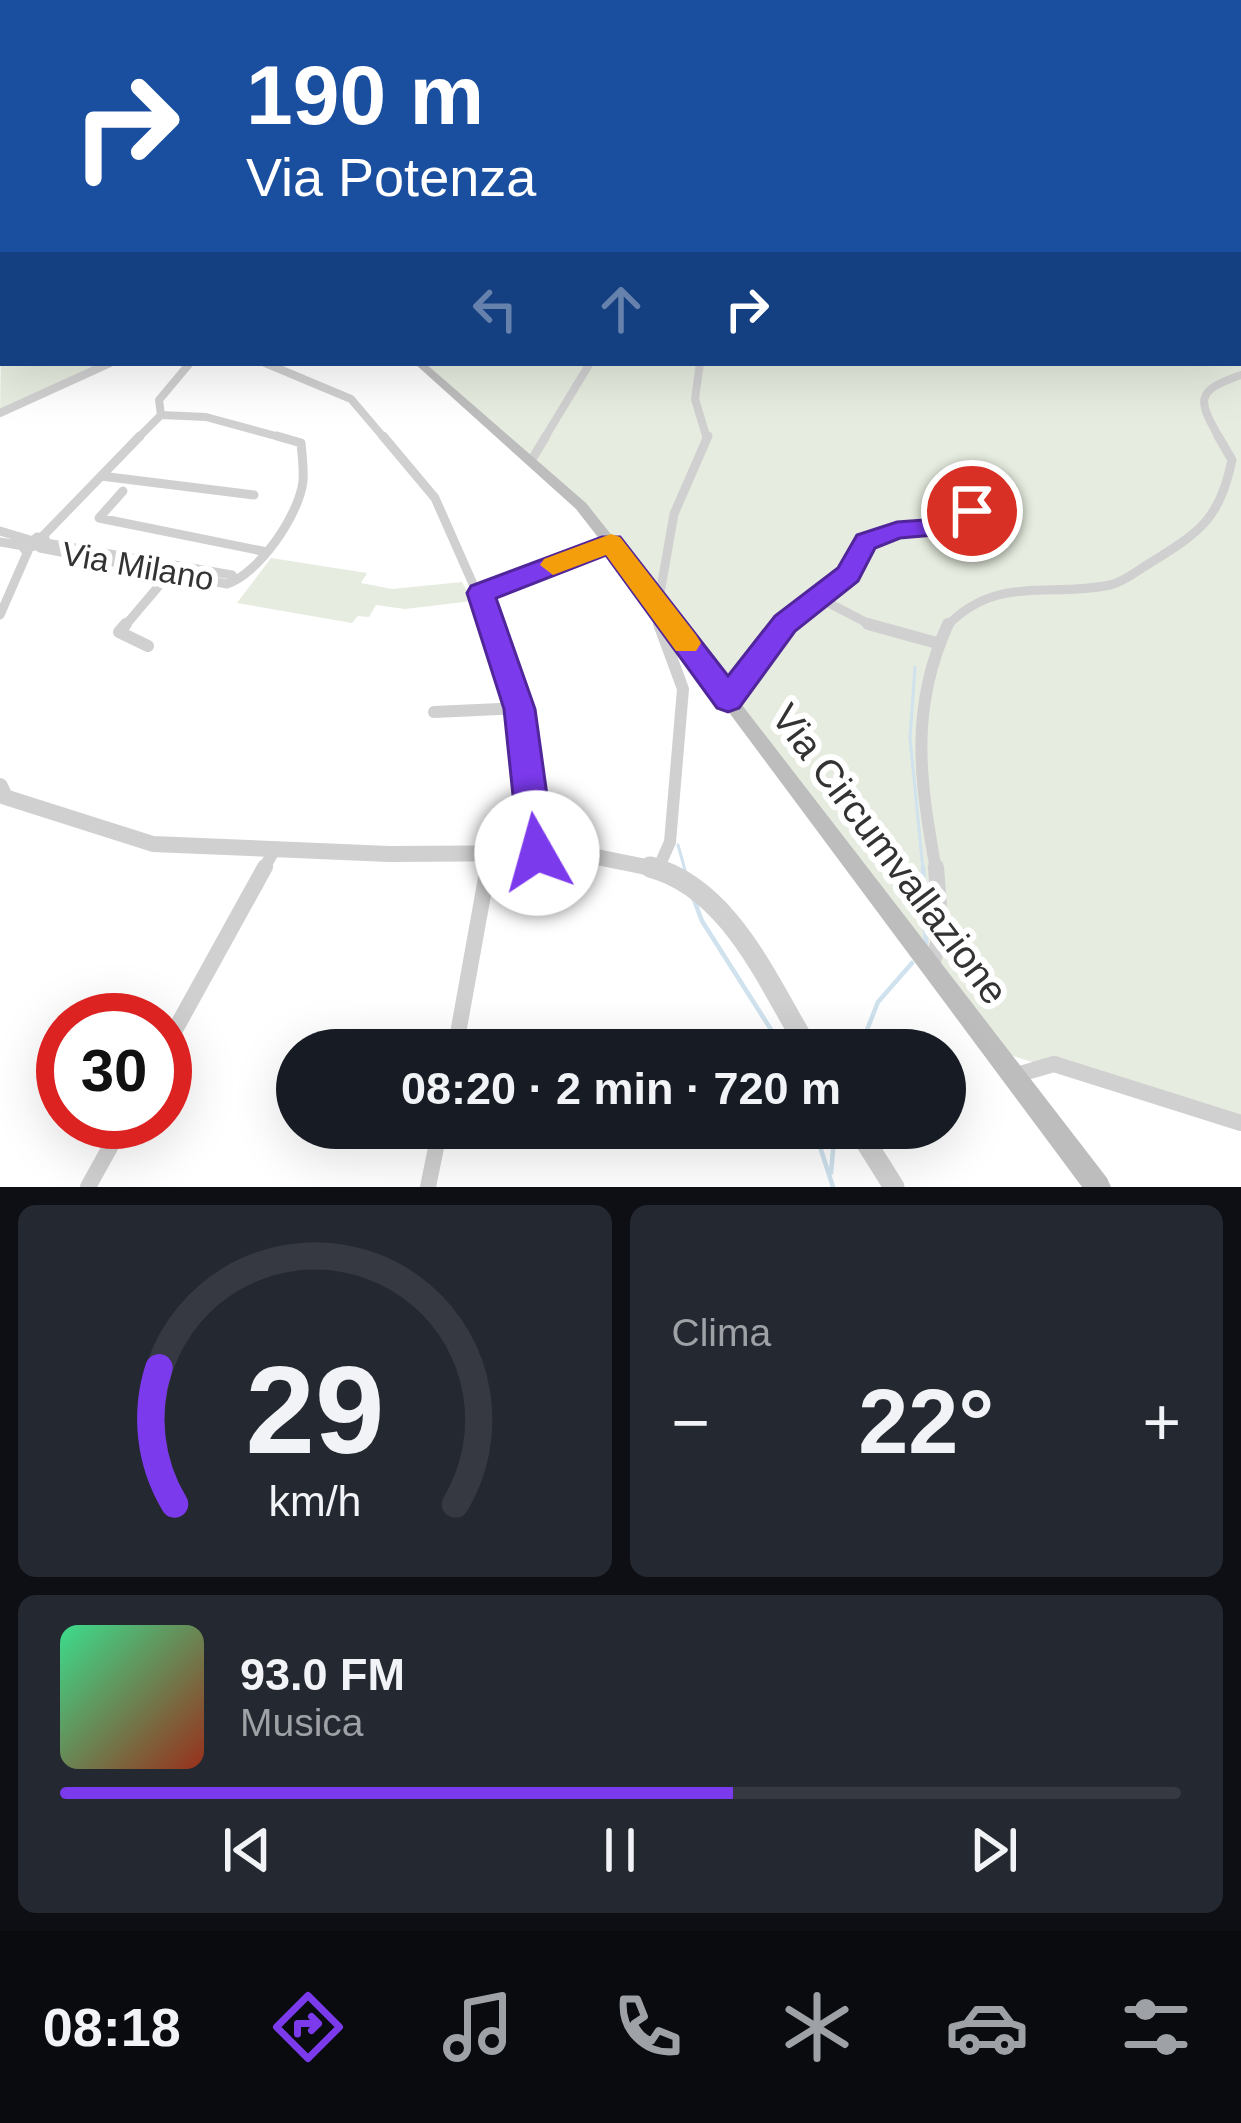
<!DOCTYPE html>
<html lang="it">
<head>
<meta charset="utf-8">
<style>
	:root { --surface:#171b24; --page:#242831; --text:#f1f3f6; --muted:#9ea1a6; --line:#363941; --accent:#7c3aed }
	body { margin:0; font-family:Arial,sans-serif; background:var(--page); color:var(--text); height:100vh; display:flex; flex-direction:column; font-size:45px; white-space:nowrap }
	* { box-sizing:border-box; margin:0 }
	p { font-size:39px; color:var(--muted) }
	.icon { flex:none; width:66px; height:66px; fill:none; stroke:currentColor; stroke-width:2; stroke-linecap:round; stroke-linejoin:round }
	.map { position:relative; height:1187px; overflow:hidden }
	.drawer { display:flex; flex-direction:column; gap:18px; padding:18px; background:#0d0f14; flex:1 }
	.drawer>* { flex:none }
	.guide { position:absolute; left:0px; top:0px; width:1242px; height:366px; box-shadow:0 12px 48px #0002; background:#1a4fa0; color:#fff; overflow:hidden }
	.speed { position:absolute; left:36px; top:993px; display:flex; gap:24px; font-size:60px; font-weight:700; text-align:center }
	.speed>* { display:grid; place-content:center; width:156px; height:156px; border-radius:50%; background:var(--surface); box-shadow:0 12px 48px #0002; line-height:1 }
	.speed .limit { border:18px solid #d22; background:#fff; color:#111 }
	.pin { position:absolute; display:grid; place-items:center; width:102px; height:102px; color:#fff; margin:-51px; border:6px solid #fff; border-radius:50%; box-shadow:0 3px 12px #0007 }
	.me { position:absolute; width:132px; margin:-66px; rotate:353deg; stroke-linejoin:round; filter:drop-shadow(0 0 9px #0008) }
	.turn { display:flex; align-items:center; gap:42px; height:252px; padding:0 48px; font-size:54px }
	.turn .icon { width:156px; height:156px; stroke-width:2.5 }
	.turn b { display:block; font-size:84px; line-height:102px }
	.lanes { display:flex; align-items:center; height:114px; padding:0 48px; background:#0003; justify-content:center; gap:60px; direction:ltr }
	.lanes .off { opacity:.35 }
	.big { font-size:90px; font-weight:700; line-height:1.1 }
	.drawer .widget { flex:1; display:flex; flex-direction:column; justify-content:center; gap:18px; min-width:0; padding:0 42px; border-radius:18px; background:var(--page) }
	.drawer .dial { align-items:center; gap:0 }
	.dial svg { height:312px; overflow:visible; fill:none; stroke:var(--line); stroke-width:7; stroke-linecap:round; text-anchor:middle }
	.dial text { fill:var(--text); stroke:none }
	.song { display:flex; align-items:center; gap:36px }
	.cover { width:144px; height:144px; border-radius:18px; background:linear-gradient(135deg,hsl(150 70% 55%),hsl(10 70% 35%)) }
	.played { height:12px; border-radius:6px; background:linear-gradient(90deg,var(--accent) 60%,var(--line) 60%) }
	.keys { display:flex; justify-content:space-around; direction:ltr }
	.heat { display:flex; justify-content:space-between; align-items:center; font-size:66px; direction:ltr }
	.drawer .tiles { flex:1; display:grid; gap:18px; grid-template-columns:1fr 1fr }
	.widget:last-child { grid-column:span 2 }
	.trip { position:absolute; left:276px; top:1029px; width:690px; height:120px; border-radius:60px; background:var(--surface); box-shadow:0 12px 48px #0002; font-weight:700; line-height:120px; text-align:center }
	.tab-bar { display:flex; height:192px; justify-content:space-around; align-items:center; background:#090b0e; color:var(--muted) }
	.tab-bar .icon { width:84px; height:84px }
	.tab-bar .selected { color:var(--accent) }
	.tab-bar b { font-size:54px; color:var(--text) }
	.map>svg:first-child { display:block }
	.green { fill:#e6ecdf }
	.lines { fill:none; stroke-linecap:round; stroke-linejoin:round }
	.stream-far1 { stroke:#cfe2ee; stroke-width:3 }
	.stream { stroke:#cfe2ee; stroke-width:4.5 }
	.minor-far3 { stroke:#d0d0d0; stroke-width:8 }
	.minor-far2 { stroke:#d0d0d0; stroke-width:9 }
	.minor-far1 { stroke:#d0d0d0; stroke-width:12 }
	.minor { stroke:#d0d0d0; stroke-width:16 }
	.tertiary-far1 { stroke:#d0d0d0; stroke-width:16 }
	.tertiary { stroke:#d0d0d0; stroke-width:21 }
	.secondary { fill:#bdbdbd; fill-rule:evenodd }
	.secondary-bridge { stroke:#bdbdbd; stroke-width:14 }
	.route { fill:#7c3aed; stroke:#51269a; stroke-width:3 }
	.slow { fill:#f59e0b }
	.labels { text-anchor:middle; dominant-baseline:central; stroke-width:12; stroke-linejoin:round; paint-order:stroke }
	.street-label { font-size:33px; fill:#333; stroke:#fff }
	.near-street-label { font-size:39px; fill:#333; stroke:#fff }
</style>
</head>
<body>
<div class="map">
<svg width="1241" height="1187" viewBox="0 0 1241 1187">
	<rect width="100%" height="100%" fill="#fff"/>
	<path class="green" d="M1239,184H1241V1126L977,1045L574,501L417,363H1239Z
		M3,235V363H115L0,414Z
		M271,558L367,573L361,583L392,589L462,582L472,601L405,609L376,605L369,617L358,616L352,623L237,603Z"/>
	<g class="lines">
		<path class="stream-far1" d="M915,667L910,738L923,870
			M678,845L685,870"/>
		<path class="stream" d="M923,867L926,945
			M694,900L702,921L784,1050
			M859,1050L878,1002L912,963
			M814,1128L833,1187
			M831,1173L835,1128"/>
		<path class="minor-far3" d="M265,363L351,399L385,439
			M700,363L695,399L707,439
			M0,413L110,363
			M161,415L159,400L190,363
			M137,439L161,415L206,417L287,439
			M544,439L590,363
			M1220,439C1197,399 1195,391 1241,375"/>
		<path class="minor-far2" d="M383,436L435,498L492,627
			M531,461L546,436
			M101,476L254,495
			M123,491L99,518L267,552
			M0,531L30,540
			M37,537L45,538L46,543L24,549Z
			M42,537L140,436
			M0,542L24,546
			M46,543L232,575L236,580
			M40,548L227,584C258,574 299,516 303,481C304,469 302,455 301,443L277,436
			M481,593L611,543
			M821,599L875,627
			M0,615L28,551
			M124,627L169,574
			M660,627L656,616L674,514L708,436
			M782,627L848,575L866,541L897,530L965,524L992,490
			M946,627C996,574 1048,598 1110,585C1124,582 1138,570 1150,563C1200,532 1219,520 1232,460L1218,436"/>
		<path class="minor-far1" d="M126,624L119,632L148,646
			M491,624L520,708L537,853
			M868,624L937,643
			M728,699L785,624
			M434,712L520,708
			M658,869L670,842L683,689L659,624
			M263,870L275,849
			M488,870L491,853
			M936,870C920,781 909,709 948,624"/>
		<path class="minor" d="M932,965L941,933L936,867
			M165,1048L265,867
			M455,1050L488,867
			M1016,1075L1054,1064L1241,1123
			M88,1187L124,1122
			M428,1187L440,1128"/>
		<path class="tertiary-far1" d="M0,786L5,797L153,844L389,854L577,853L661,870"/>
		<path class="tertiary" d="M650,867C731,888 769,986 809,1050
			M857,1128L894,1187"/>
		<path class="secondary" d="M0,193L3,194V198L0,197Z
			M414,363H425L586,503L652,586L654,590L652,594H642L576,509Z
			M663,607L668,609L1107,1178L1111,1187H1082L658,617L655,613L658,609Z"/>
		<path class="secondary-bridge" d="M647,590L663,613"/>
	</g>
	<linearGradient id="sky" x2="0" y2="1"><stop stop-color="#9ec6ea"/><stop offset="0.53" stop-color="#fff"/><stop offset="1" stop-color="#fff" stop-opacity="0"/></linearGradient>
	<rect width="1241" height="350" fill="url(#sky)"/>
	<path class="route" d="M972,503L984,511L968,532L900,538L875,548L858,581L795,631L739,708L728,712L717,708L606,555L496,598L535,709L555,853L550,866L537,871L524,866L519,853L504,709L467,593L471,586L602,537H620L728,676L775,616L838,568L857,535L897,522L952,518Z"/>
	<path class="slow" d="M611,534L620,537L696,635L701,643L696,651H676L606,555L553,575L540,565L544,559Z"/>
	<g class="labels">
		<g class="street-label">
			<text transform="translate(138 566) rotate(10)">Via Milano</text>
		</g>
		<g class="near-street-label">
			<text transform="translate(890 854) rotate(53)">Via Circumvallazione</text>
		</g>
	</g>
</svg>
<div class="speed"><div class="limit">30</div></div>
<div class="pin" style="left:972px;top:511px;background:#d93025"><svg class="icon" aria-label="arrive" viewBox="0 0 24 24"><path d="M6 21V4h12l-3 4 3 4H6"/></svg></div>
<svg class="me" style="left:537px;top:853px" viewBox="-20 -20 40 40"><circle r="19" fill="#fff"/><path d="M0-13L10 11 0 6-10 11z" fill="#7c3aed"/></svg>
<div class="trip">08:20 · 2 min · 720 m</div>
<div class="guide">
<div class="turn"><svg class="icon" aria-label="right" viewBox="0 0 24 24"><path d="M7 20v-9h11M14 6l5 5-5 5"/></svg><div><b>190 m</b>Via Potenza</div></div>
<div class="lanes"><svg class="icon off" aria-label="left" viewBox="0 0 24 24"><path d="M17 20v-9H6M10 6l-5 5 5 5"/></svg><svg class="icon off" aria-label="ahead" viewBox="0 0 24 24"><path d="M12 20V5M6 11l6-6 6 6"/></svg><svg class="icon" aria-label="right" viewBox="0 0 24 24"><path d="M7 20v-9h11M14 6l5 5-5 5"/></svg></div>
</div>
</div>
<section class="drawer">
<div class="tiles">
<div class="widget dial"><svg viewBox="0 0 100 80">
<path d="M14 69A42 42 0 1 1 86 69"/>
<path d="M14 69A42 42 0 0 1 10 34" stroke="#7c3aed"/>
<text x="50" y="56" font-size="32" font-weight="700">29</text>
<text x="50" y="72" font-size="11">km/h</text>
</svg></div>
<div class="widget"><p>Clima</p>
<div class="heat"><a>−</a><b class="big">22°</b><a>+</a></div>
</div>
<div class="widget">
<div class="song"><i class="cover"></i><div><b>93.0 FM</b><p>Musica</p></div></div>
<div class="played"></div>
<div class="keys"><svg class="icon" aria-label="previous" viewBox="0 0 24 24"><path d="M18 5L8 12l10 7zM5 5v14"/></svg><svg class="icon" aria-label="pause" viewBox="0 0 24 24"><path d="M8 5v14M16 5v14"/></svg><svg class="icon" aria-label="next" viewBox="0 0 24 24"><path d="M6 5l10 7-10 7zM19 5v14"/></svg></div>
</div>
</div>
</section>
<nav class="tab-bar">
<b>08:18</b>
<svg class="icon selected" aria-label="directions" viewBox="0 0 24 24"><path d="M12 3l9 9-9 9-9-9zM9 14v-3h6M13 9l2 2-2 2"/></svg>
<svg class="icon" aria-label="music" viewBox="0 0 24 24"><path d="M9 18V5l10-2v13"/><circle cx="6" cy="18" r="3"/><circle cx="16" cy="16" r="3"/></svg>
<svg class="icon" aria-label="phone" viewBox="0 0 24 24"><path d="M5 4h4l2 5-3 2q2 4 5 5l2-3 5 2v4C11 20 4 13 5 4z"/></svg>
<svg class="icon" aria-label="climate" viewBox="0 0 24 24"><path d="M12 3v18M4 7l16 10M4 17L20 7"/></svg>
<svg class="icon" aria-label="car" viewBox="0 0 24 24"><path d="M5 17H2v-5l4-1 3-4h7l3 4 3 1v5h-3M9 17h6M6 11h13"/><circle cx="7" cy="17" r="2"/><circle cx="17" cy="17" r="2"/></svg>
<svg class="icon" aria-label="filters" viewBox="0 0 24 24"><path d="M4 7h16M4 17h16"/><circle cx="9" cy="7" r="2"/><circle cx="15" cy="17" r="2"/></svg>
</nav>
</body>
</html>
